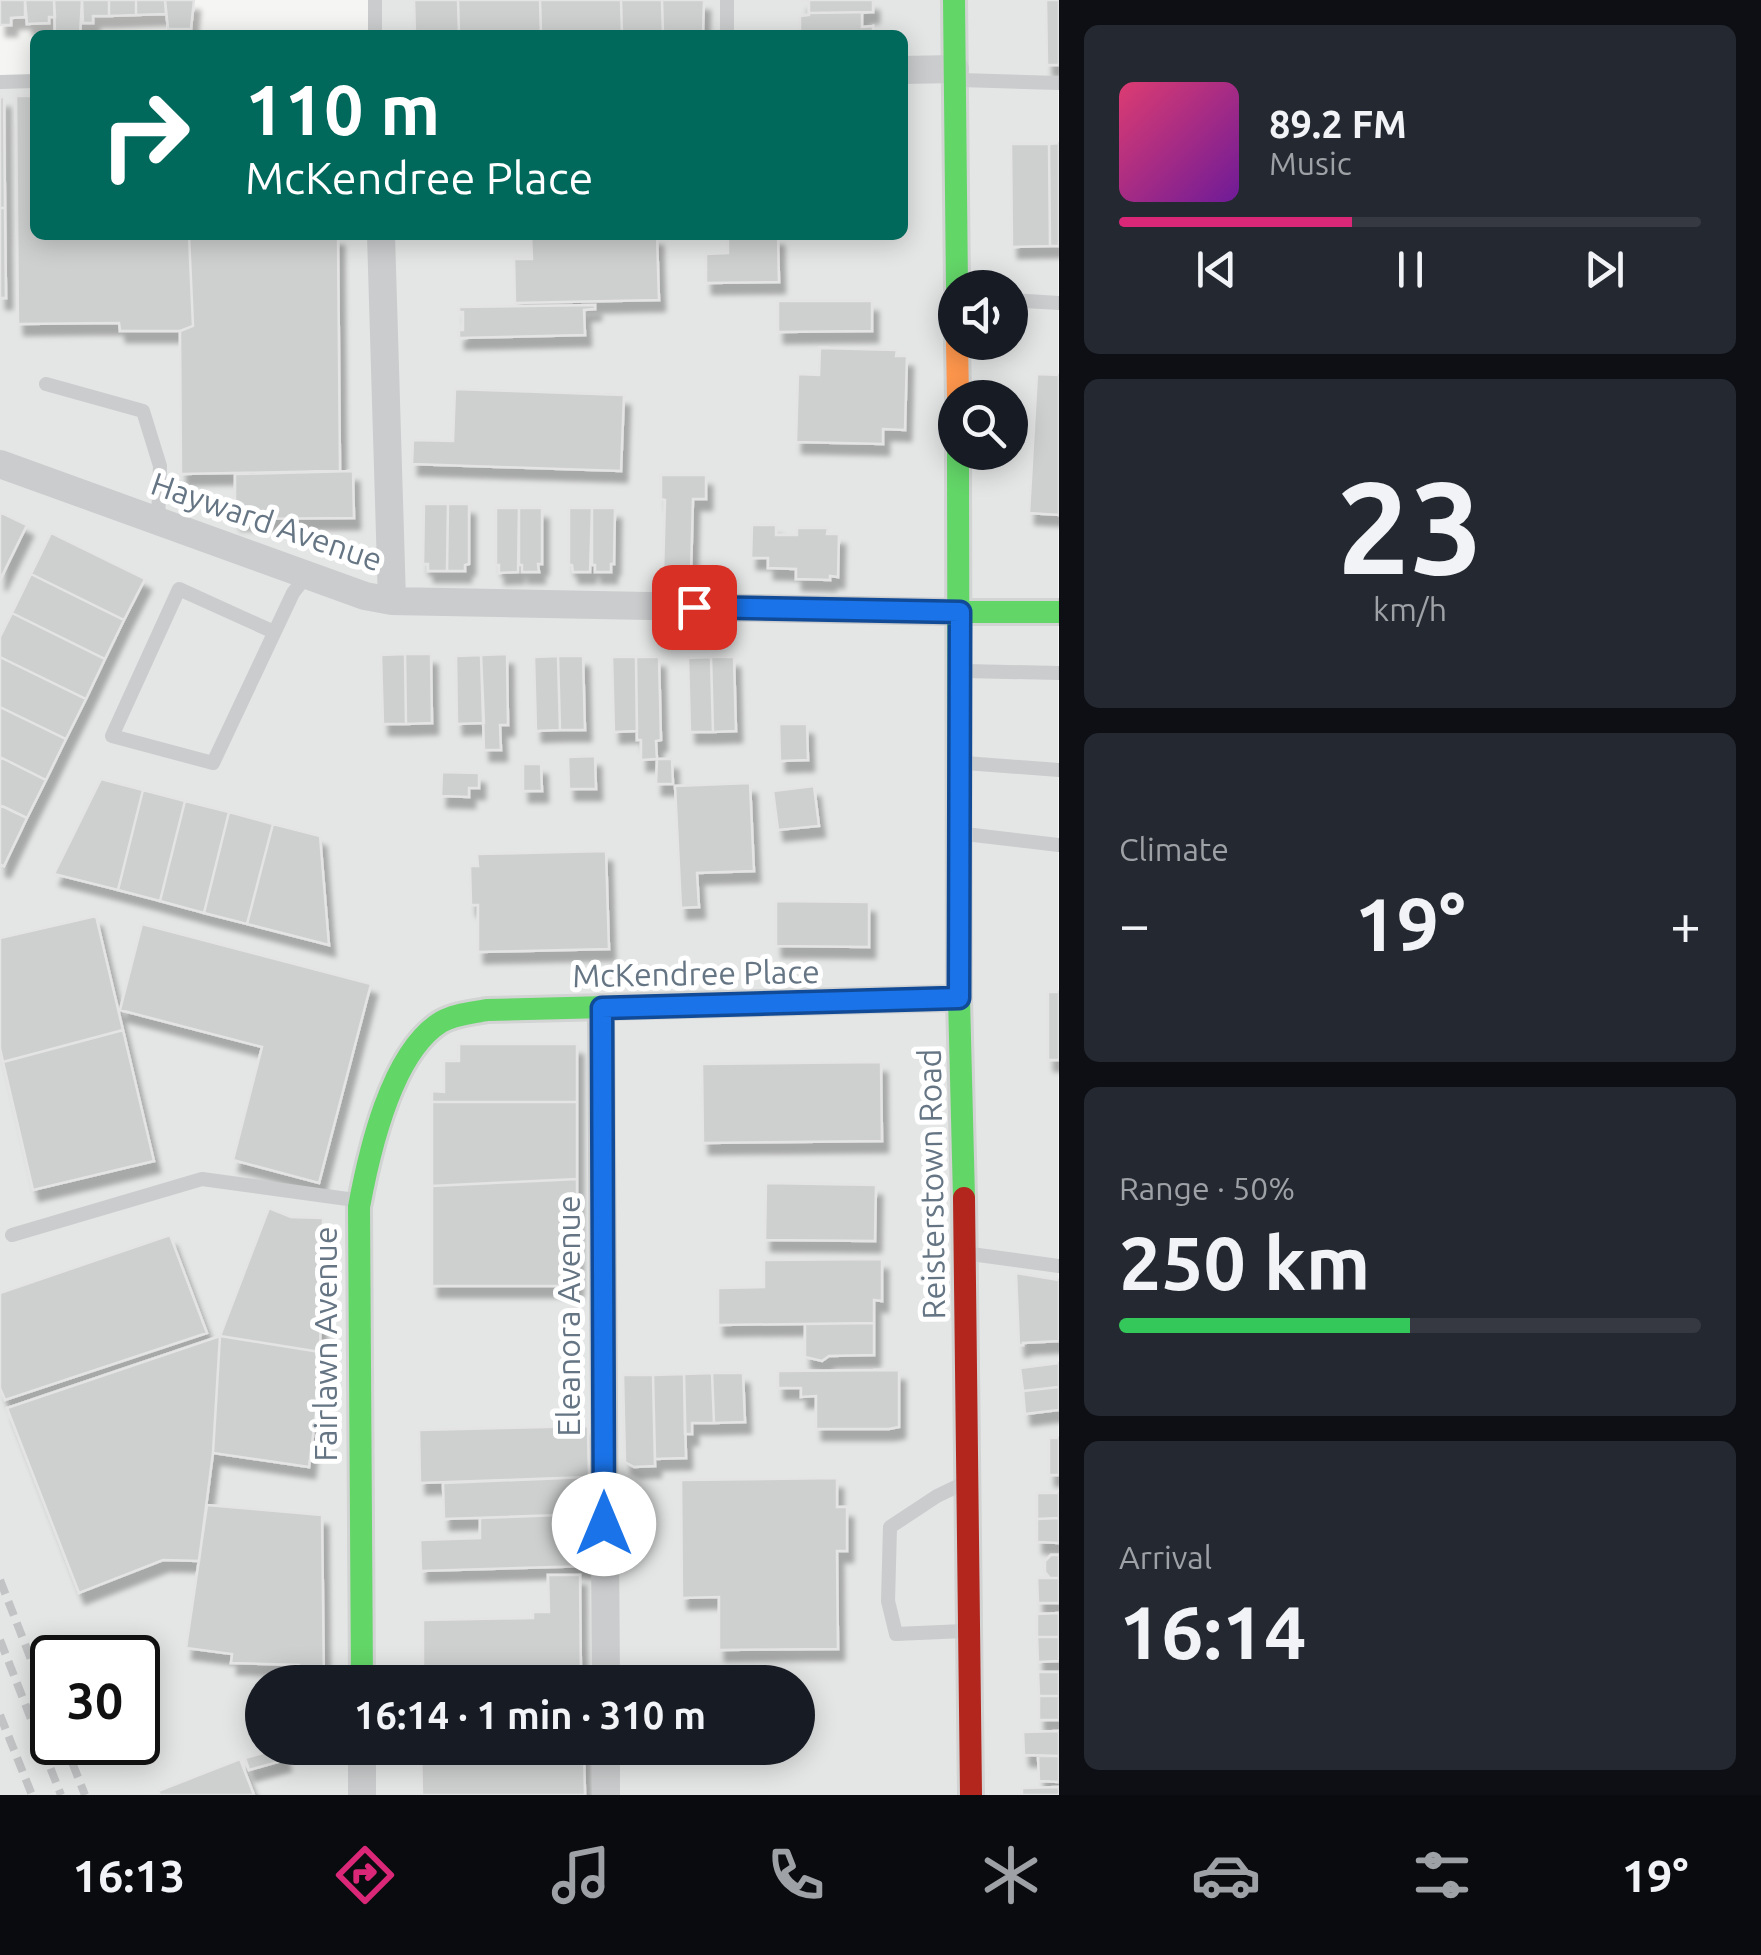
<!DOCTYPE html>
<html lang="en">
<head>
<meta charset="utf-8">
<style>
	:root { --surface:#171b24; --page:#242831; --text:#f1f3f6; --muted:#9ea1a6; --line:#363941; --accent:#db2777 }
	body { margin:0; font-family:Ubuntu,sans-serif; background:var(--page); color:var(--text); height:100vh; display:flex; flex-direction:column; font-size:38px; white-space:nowrap }
	* { box-sizing:border-box; margin:0 }
	p { font-size:32px; color:var(--muted) }
	.icon { flex:none; width:55px; height:55px; fill:none; stroke:currentColor; stroke-width:2; stroke-linecap:round; stroke-linejoin:round }
	.map { position:relative; flex:1; overflow:hidden }
	.side { display:flex; flex-direction:column; gap:25px; padding:25px; background:#0d0f14; width:702px }
	.side>* { flex:none }
	.banner { position:absolute; left:30px; top:30px; width:878px; height:210px; border-radius:15px; box-shadow:0 5px 25px #0003; background:#00695c; color:#fff; overflow:hidden }
	.fabs { position:absolute; left:938px; top:270px; display:grid; gap:20px }
	.fabs a { display:grid; place-items:center; width:90px; height:90px; border-radius:50%; background:var(--surface); box-shadow:0 5px 25px #0003; font-size:50px }
	.speed { position:absolute; left:30px; top:1635px; display:flex; gap:20px; font-size:50px; font-weight:700; text-align:center }
	.speed>* { display:grid; place-content:center; width:130px; height:130px; border-radius:50%; background:var(--surface); box-shadow:0 5px 25px #0003; line-height:1 }
	.speed .limit { border:5px solid #111; border-radius:15px; background:#fff; color:#111 }
	.pin { position:absolute; display:grid; place-items:center; width:85px; height:85px; color:#fff; margin:-42px; border-radius:20px; box-shadow:0 5px 15px #0006 }
	.me { position:absolute; width:110px; margin:-55px; rotate:0deg; stroke-linejoin:round; filter:drop-shadow(0 0 8px #0008) }
	.turn { display:flex; align-items:center; gap:35px; height:210px; padding:0 50px; font-size:45px }
	.turn .icon { width:130px; height:130px; stroke-width:2.5 }
	.turn b { display:block; font-size:70px; line-height:85px }
	.big { font-size:75px; font-weight:600; line-height:1.1 }
	.side .card { flex:1; display:flex; flex-direction:column; justify-content:center; gap:15px; min-width:0; padding:0 35px; border-radius:15px; background:var(--page) }
	.side .dial { align-items:center; gap:0 }
	.dial b { font-size:130px; line-height:1 }
	.song { display:flex; align-items:center; gap:30px }
	.cover { width:120px; height:120px; border-radius:15px; background:linear-gradient(135deg,hsl(340 70% 55%),hsl(280 70% 35%)) }
	.played { height:10px; border-radius:5px; background:linear-gradient(90deg,var(--accent) 40%,var(--line) 40%) }
	.keys { display:flex; justify-content:space-around; direction:ltr }
	.heat { display:flex; justify-content:space-between; align-items:center; font-size:55px; direction:ltr }
	.charge { height:15px; border-radius:8px; background:linear-gradient(90deg,#34c759 50%,var(--line) 0) }
	.trip { position:absolute; left:245px; top:1665px; width:570px; height:100px; border-radius:50px; background:var(--surface); box-shadow:0 5px 25px #0003; font-weight:600; line-height:100px; text-align:center }
	.menu { display:flex; height:160px; justify-content:space-around; align-items:center; background:#090b0e; color:var(--muted) }
	.menu .icon { width:70px; height:70px }
	.menu .selected { color:var(--accent) }
	.menu b { font-size:45px; color:var(--text) }
	main { display:flex; flex:1; min-height:0 }
	.map>svg:first-child { display:block }
	.built { fill:#e4e5e5; fill-rule:evenodd }
	.building { fill:#ced0d0; stroke:#e4e4e4; stroke-width:2.5; filter:url(#shadow) }
	.lines { fill:none; stroke-linecap:round; stroke-linejoin:round }
	.fast-casing { stroke:#d2d3d3; stroke-width:28 }
	.slow-casing { stroke:#d2d3d3; stroke-width:28 }
	.jam-casing { stroke:#d2d3d3; stroke-width:28 }
	.lane { stroke:#cacccd; stroke-width:14 }
	.street { stroke:#cacccd; stroke-width:28 }
	.fast { stroke:#63d668; stroke-width:22 }
	.slow { stroke:#ff974d; stroke-width:22 }
	.jam { stroke:#b3261e; stroke-width:22 }
	.rail { stroke:#c1c3c4; stroke-width:8; stroke-dasharray:15 8; stroke-linecap:butt }
	.route-casing { stroke:#114b97; stroke-width:25 }
	.route { stroke:#1a73e8; stroke-width:18 }
	.labels { text-anchor:middle; dominant-baseline:central; stroke-width:10; stroke-linejoin:round; paint-order:stroke }
	.street-label { font-size:32px; fill:#657584; stroke:#fff }
</style>
</head>
<body>
<main>
<div class="map">
<svg width="1059" height="1795" viewBox="0 0 1059 1795">
	<defs>
		<filter id="shadow"><feDropShadow dx="6" dy="11" stdDeviation="2.5" flood-color="#0004"/></filter>
	</defs>
	<rect width="100%" height="100%" fill="#f5f5f4"/>
	<path class="built" d="M379,0H1058V1795H0V85H35V235H902V35H380ZM955,288H1010V342H955ZM955,398H1010V452H955ZM52,1658H138V1742H52ZM262,1682H798V1748H262Z"/>
	<path class="building" d="M0,0H25V17L11,18V25H0Z
		M25,0H54L55,17H49V23L27,24Z
		M54,0H82L80,35H55Z
		M82,0H109V16H93V23H83Z
		M109,0H136V15L109,16Z
		M136,0H165L166,14L136,15Z
		M165,0H194L191,29H168Z
		M414,0H458L459,35H415Z
		M458,0H540L541,35H459Z
		M540,0H621L622,35H541Z
		M621,0H662L663,35H622Z
		M662,0H704L703,33L663,35Z
		M800,0H873V12L809,13V1Z
		M1046,0H1059V65H1047Z
		M873,12L862,13V27L873,26V35H810V32H800V16L809,15V13Z
		M16,96H35V235H189L193,326L180,331H120L119,323L18,324Z
		M0,97H4L5,208H0Z
		M1059,143V246H1050L1049,144Z
		M1011,144H1049L1050,246L1012,247Z
		M0,208H5L6,298H0Z
		M189,235H338L340,471L181,474L180,331L193,326Z
		M531,235H657L659,300L515,303L514,259H532Z
		M728,235H778L779,282L706,283V254L728,253Z
		M778,301H872V331L778,332Z
		M595,305V309L584,310L585,335L459,338V330H463V312H459V307Z
		M820,348L897,350L896,356H907L905,430L883,429V444L796,442L798,374L819,375Z
		M1037,374L1059,375V515L1029,513Z
		M455,389L624,395L621,471L412,464L413,440L453,441Z
		M353,471L354,518L235,519V474Z
		M661,475H706V499H693L691,573L663,572L665,500L661,499Z
		M424,504H448L447,571H428V564H423Z
		M448,504H469V564L465,565V571H447Z
		M496,508H519L518,572L499,573V565H496Z
		M519,508H542V564H538L539,572H522V565H519Z
		M569,508H592L590,572H573L572,565H569Z
		M592,508H615L614,564H611V572H595V565H592Z
		M0,512L27,525L0,580Z
		M752,525H776V535H797V528H828L827,534H839L838,577L830,576V580L796,579V569L768,568V558H751Z
		M51,533L145,579L124,620L31,574Z
		M31,574L124,620L105,659L12,613Z
		M12,613L105,659L86,699L0,657V637Z
		M405,654L406,724H383L381,655Z
		M405,654H431L432,723L406,724Z
		M507,654L508,725H500L501,750H484L481,655Z
		M481,655L484,723L457,724L456,656Z
		M558,656H583L585,730H560Z
		M558,656L560,730L536,731L534,657Z
		M0,657L86,699L66,739L0,707Z
		M612,657H636L637,731L614,732Z
		M636,657H659L661,740L656,741L657,759L641,760V740H637Z
		M711,657H734L736,731L713,732Z
		M711,657L713,732H690L688,658Z
		M0,707L66,739L46,780L0,757Z
		M779,724H807L808,760L780,761Z
		M595,756L596,789H569L568,757Z
		M0,757L46,780L27,818L0,805Z
		M657,759H672L673,784H656Z
		M523,764H541L542,791H523Z
		M442,772L479,773V788H469V797L441,796Z
		M101,779L143,790L118,890L54,874Z
		M750,783L754,871L697,873L699,907L681,908L675,786Z
		M814,786L819,826L778,830L773,791Z
		M143,790L185,801L160,901L118,890Z
		M185,801L229,812L204,913L160,901Z
		M0,805L27,818L4,866L0,865Z
		M229,812L273,824L247,924L204,913Z
		M273,824L320,836L329,945L247,924Z
		M606,851L609,949L478,952V905H471L470,866H478L477,854Z
		M776,901L869,902V947L776,946Z
		M96,916L123,1030L3,1062L0,1048V938Z
		M142,924L371,984L319,1183L233,1160L262,1047L120,1010Z
		M1048,992H1059V1060H1048Z
		M123,1030L154,1161L33,1190L3,1062Z
		M459,1044H577V1102H432V1091L444,1092V1061H459Z
		M881,1062L882,1141L703,1143L702,1064Z
		M432,1102H577V1179L432,1186Z
		M577,1179V1286H432V1186Z
		M766,1183L876,1185L875,1241L765,1240Z
		M269,1208L291,1217L323,1218L320,1352L220,1336Z
		M170,1235L207,1333L5,1400L0,1388V1293Z
		M882,1259V1301L874,1300V1323L718,1325V1288L764,1287V1260Z
		M1016,1273L1059,1280V1341L1023,1343V1345H1019Z
		M874,1323V1355L829,1356L822,1361L805,1357V1324Z
		M220,1336L213,1453L199,1561L163,1560L79,1593L7,1408Z
		M220,1336L320,1352L321,1374L309,1467L213,1453Z
		M1059,1363V1387L1023,1391L1020,1368Z
		M899,1370V1427L889,1429H816V1396L801,1397V1388H778V1371Z
		M712,1373H743L745,1422L714,1423Z
		M712,1373L714,1423H692V1434H685L684,1374Z
		M684,1374L686,1458L655,1459L653,1375Z
		M623,1375H653L655,1466L634,1467L625,1462Z
		M1059,1387V1410L1025,1414L1023,1391Z
		M588,1426L589,1477L420,1483L419,1430Z
		M1049,1438H1059V1475H1049Z
		M589,1477L590,1514L444,1519L443,1483Z
		M837,1478V1507H847V1551H837L838,1649L719,1650V1597L682,1598L681,1480Z
		M1037,1493H1059V1518L1037,1519Z
		M207,1505L322,1515L324,1682H299V1665L231,1663L232,1654L186,1648Z
		M590,1514V1566L421,1571L420,1540L480,1538V1518Z
		M1059,1518V1543L1037,1542V1519Z
		M1051,1555H1059V1578H1037L1049,1577L1045,1572V1561Z
		M548,1575H580L581,1681H547V1675L423,1677V1620L533,1618V1612H549Z
		M1037,1578H1059V1603H1038Z
		M1059,1613V1637H1037V1614Z
		M1037,1637H1059V1661L1038,1662Z
		M1038,1672H1059V1696H1039Z
		M1039,1696H1059V1720H1039Z
		M1059,1731V1756L1024,1755L1023,1732Z
		M281,1748L285,1760L249,1770L245,1758Z
		M421,1748H584L585,1795H422Z
		M1038,1756H1059V1782L1039,1781Z
		M240,1759L254,1795H160L158,1791Z
		M1059,1787V1795H1022V1788Z"/>
	<g class="lines">
		<g class="fast-casing">
			<path id="fast" d="M954,0L957,288
				M958,452L959,998L964,1198
				M960,612H1059
				M362,1682L359,1207C369,1153 391,1053 441,1022C455,1014 472,1013 487,1010L959,998"/>
		</g>
		<g class="slow-casing">
			<path id="slow" d="M957,342L958,398"/>
		</g>
		<g class="jam-casing">
			<path id="jam" d="M964,1198L971,1795"/>
		</g>
		<path class="lane" d="M375,0V35
			M727,35V0
			M961,80L1059,83
			M0,82L35,81
			M1010,300L1059,303
			M46,384L143,411L160,466L158,521
			M274,632L179,589L112,736L213,763L293,593L307,575
			M965,671L1059,673
			M965,763L1059,770
			M965,834L1059,845
			M12,1235L202,1179L355,1200
			M971,1254L1059,1266
			M960,1485L937,1496L890,1527L888,1601L896,1634L964,1631"/>
		<path class="street" d="M902,70L955,69
			M381,235L392,601
			M0,464L365,596L392,601L960,612
			M601,1008L606,1682
			M362,1748V1795
			M606,1748V1795"/>
		<use href="#fast" class="fast"/>
		<use href="#slow" class="slow"/>
		<use href="#jam" class="jam"/>
		<path class="rail" d="M0,1580L52,1713
			M0,1640L61,1795
			M0,1715L32,1795
			M64,1742L85,1795"/>
	</g>
	<g class="lines">
		<g class="route-casing">
			<path id="route" d="M604,1524L602,1008L959,998L960,612L694,607"/>
		</g>
		<use href="#route" class="route"/>
	</g>
	<g class="labels">
		<g class="street-label">
			<text transform="translate(267 521) rotate(19)">Hayward Avenue</text>
			<text transform="translate(696 973) rotate(-1)">McKendree Place</text>
			<text transform="translate(931 1184) rotate(-91)">Reisterstown Road</text>
			<text transform="translate(568 1316) rotate(-90)">Eleanora Avenue</text>
			<text transform="translate(325 1344) rotate(-90)">Fairlawn Avenue</text>
		</g>
	</g>
</svg>
<div class="fabs">
<a><svg class="icon" aria-label="sound" viewBox="0 0 24 24"><path d="M4 9h4l5-4v14l-5-4H4zM17 9q2 3 0 6"/></svg></a>
<a><svg class="icon" aria-label="search" viewBox="0 0 24 24"><circle cx="10" cy="10" r="6"/><path d="M15 15l6 6"/></svg></a>
</div>
<div class="speed"><div class="limit">30</div></div>
<div class="pin" style="left:694px;top:607px;background:#d93025"><svg class="icon" aria-label="arrive" viewBox="0 0 24 24"><path d="M6 21V4h12l-3 4 3 4H6"/></svg></div>
<svg class="me" style="left:604px;top:1524px" viewBox="-20 -20 40 40"><circle r="19" fill="#fff"/><path d="M0-13L10 11 0 6-10 11z" fill="#1a73e8"/></svg>
<div class="trip">16:14 · 1 min · 310 m</div>
<div class="banner">
<div class="turn"><svg class="icon" aria-label="right" viewBox="0 0 24 24"><path d="M7 20v-9h11M14 6l5 5-5 5"/></svg><div><b>110 m</b>McKendree Place</div></div>
</div>
</div>
<section class="side">
<div class="card">
<div class="song"><i class="cover"></i><div><b>89.2 FM</b><p>Music</p></div></div>
<div class="played"></div>
<div class="keys"><svg class="icon" aria-label="previous" viewBox="0 0 24 24"><path d="M18 5L8 12l10 7zM5 5v14"/></svg><svg class="icon" aria-label="pause" viewBox="0 0 24 24"><path d="M8 5v14M16 5v14"/></svg><svg class="icon" aria-label="next" viewBox="0 0 24 24"><path d="M6 5l10 7-10 7zM19 5v14"/></svg></div>
</div>
<div class="card dial"><b>23</b><p>km/h</p></div>
<div class="card"><p>Climate</p>
<div class="heat"><a>−</a><b class="big">19°</b><a>+</a></div>
</div>
<div class="card"><p>Range · 50%</p><b class="big">250 km</b><div class="charge"></div></div>
<div class="card"><p>Arrival</p><b class="big">16:14</b></div>
</section>
</main>
<nav class="menu">
<b>16:13</b>
<svg class="icon selected" aria-label="directions" viewBox="0 0 24 24"><path d="M12 3l9 9-9 9-9-9zM9 14v-3h6M13 9l2 2-2 2"/></svg>
<svg class="icon" aria-label="music" viewBox="0 0 24 24"><path d="M9 18V5l10-2v13"/><circle cx="6" cy="18" r="3"/><circle cx="16" cy="16" r="3"/></svg>
<svg class="icon" aria-label="phone" viewBox="0 0 24 24"><path d="M5 4h4l2 5-3 2q2 4 5 5l2-3 5 2v4C11 20 4 13 5 4z"/></svg>
<svg class="icon" aria-label="climate" viewBox="0 0 24 24"><path d="M12 3v18M4 7l16 10M4 17L20 7"/></svg>
<svg class="icon" aria-label="car" viewBox="0 0 24 24"><path d="M5 17H2v-5l4-1 3-4h7l3 4 3 1v5h-3M9 17h6M6 11h13"/><circle cx="7" cy="17" r="2"/><circle cx="17" cy="17" r="2"/></svg>
<svg class="icon" aria-label="filters" viewBox="0 0 24 24"><path d="M4 7h16M4 17h16"/><circle cx="9" cy="7" r="2"/><circle cx="15" cy="17" r="2"/></svg>
<b>19°</b>
</nav>
</body>
</html>
